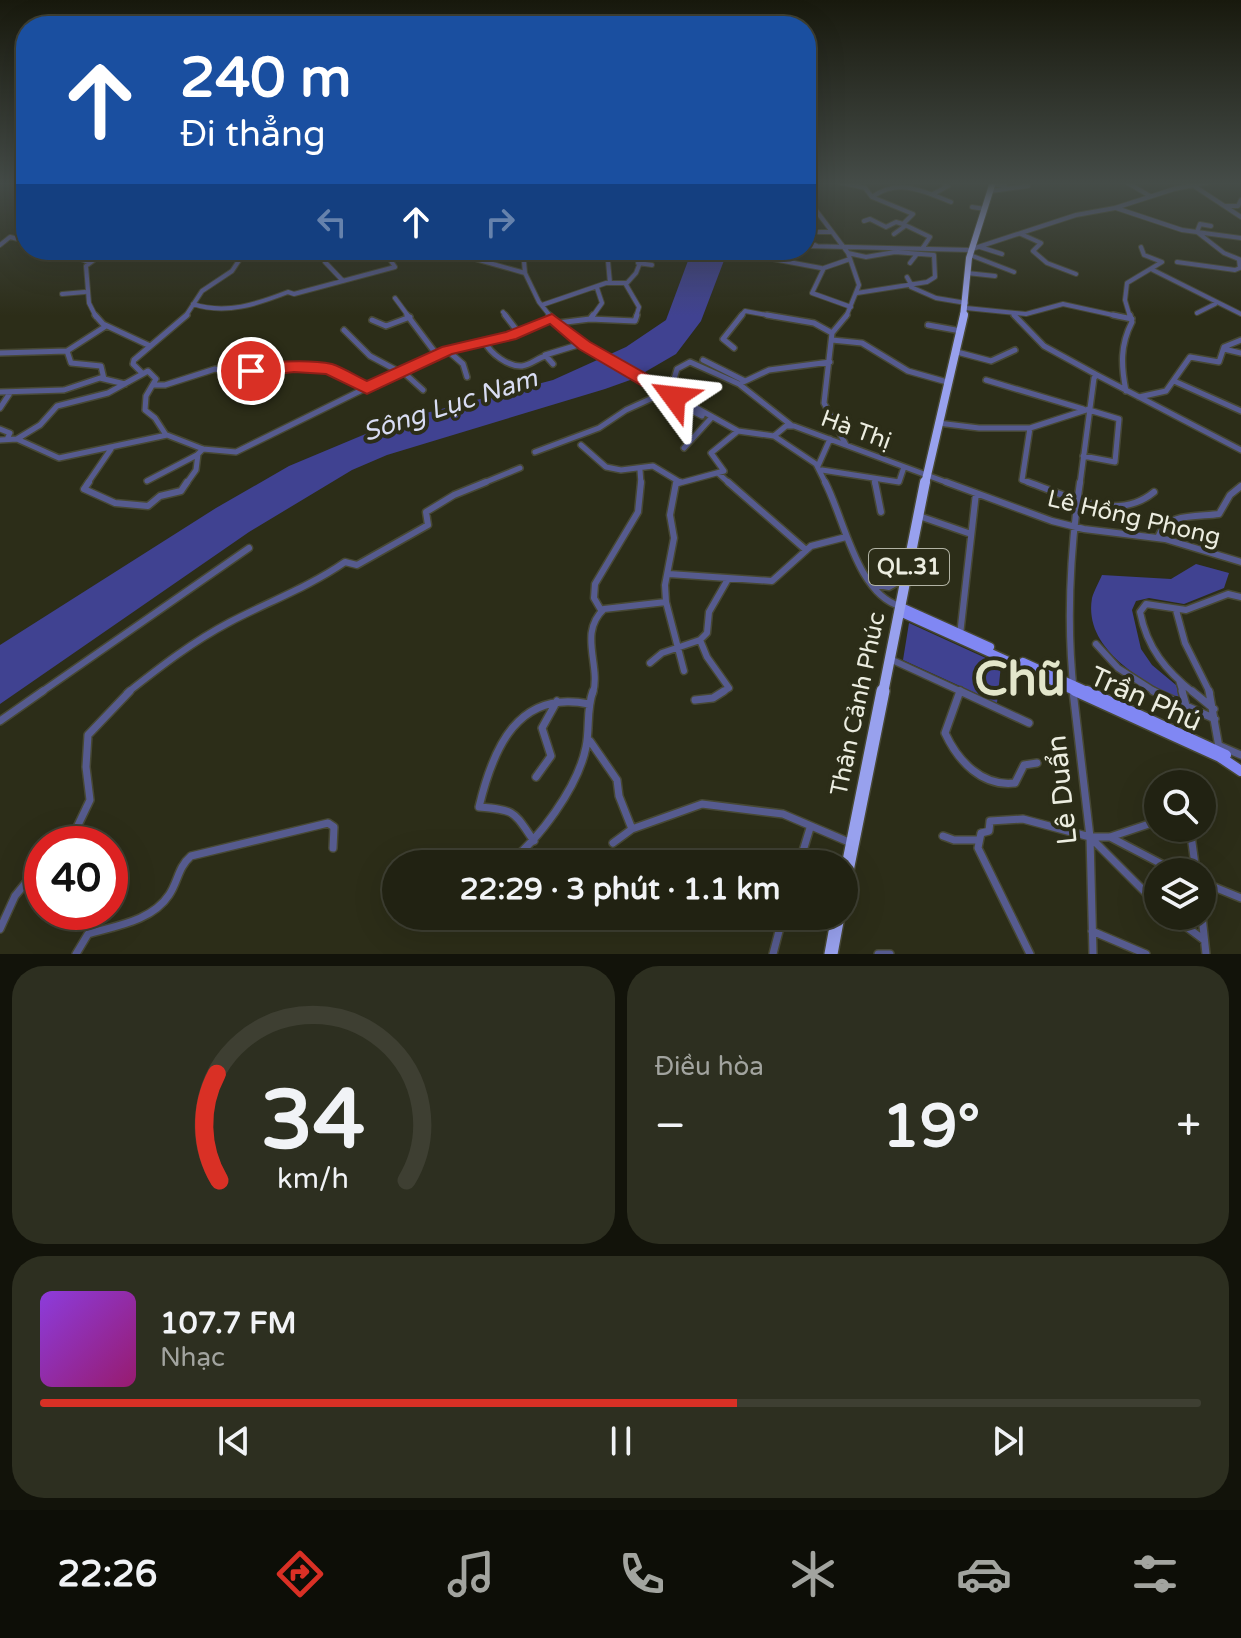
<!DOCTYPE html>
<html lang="vi">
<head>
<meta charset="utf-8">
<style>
	:root { --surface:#212212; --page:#2d2f20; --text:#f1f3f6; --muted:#a2a49f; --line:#3e3f32; --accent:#d93025 }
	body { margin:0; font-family:"Varela Round",sans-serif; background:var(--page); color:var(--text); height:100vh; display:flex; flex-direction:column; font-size:30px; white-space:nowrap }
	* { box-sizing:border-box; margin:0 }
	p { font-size:26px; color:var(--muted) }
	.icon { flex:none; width:44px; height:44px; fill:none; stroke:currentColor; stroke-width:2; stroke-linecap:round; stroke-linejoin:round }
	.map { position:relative; height:954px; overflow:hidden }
	.drawer { display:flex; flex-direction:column; gap:12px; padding:12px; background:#12130a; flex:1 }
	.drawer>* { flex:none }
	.guide { position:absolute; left:16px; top:16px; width:800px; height:244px; border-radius:32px; box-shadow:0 8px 32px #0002,0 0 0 2px var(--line); background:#1a4fa0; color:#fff; overflow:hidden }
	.fabs { position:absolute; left:1144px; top:770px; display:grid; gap:16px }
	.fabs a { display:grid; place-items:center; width:72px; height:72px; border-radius:50%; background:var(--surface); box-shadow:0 8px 32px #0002,0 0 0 2px var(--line); font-size:40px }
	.speed { position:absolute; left:24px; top:826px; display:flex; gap:16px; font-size:40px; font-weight:700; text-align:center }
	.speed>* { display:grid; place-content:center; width:104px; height:104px; border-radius:50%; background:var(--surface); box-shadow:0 8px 32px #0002,0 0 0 2px var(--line); line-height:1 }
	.speed .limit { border:12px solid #d22; background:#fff; color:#111 }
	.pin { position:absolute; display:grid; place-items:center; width:68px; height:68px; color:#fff; margin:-34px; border:4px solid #fff; border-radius:50%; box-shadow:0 2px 8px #0007 }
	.me { position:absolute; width:88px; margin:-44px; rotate:300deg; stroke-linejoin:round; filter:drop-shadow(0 0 6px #0008) }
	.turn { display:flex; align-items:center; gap:28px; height:168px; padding:0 32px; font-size:36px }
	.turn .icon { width:104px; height:104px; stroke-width:2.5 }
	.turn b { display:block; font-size:56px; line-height:68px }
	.lanes { display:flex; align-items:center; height:76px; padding:0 32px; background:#0003; justify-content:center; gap:40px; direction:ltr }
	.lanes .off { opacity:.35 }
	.big { font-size:60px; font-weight:800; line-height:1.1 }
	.drawer .tile { flex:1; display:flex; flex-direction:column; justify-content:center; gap:12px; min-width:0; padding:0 28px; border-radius:32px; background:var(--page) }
	.drawer .dial { align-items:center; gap:0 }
	.dial svg { height:208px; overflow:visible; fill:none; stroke:var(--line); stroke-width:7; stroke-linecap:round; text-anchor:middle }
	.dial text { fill:var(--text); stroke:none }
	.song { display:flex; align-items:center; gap:24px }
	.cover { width:96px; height:96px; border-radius:12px; background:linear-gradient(135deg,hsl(270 70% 55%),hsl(320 70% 35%)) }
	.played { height:8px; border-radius:4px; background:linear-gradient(90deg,var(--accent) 60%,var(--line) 60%) }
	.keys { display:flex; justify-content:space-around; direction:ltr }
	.heat { display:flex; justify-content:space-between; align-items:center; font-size:44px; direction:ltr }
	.drawer .tiles { flex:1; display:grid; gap:12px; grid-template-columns:1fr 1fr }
	.tile:last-child { grid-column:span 2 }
	.trip { position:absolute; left:382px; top:850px; width:476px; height:80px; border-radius:40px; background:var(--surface); box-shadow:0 8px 32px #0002,0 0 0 2px var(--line); font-weight:800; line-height:80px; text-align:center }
	.dock { display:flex; height:128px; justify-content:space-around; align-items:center; background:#0d0e07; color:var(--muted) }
	.dock .icon { width:56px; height:56px }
	.dock .active { color:var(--accent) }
	.dock b { font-size:36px; color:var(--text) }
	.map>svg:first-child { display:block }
	.water { fill:#404291 }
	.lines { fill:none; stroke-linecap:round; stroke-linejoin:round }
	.minor-far3-casing { stroke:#474834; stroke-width:6 }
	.minor-far2-casing { stroke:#474834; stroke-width:8 }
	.minor-far1-casing { stroke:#474834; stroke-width:9 }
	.minor-casing { stroke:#474834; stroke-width:10 }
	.major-far1-casing { stroke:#474834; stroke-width:11 }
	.major-casing { stroke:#474834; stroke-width:13 }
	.highway-far3-casing { stroke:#474834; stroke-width:8 }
	.highway-far2-casing { stroke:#474834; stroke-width:11 }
	.highway-far1-casing { stroke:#474834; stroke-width:13 }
	.highway-casing { stroke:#474834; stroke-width:16 }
	.minor-far3 { stroke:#565b8f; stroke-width:4 }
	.minor-far2 { stroke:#565b8f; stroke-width:5 }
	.minor-far1 { stroke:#565b8f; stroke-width:6 }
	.minor { stroke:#565b8f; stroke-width:7 }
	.major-far1 { stroke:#8087f3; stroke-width:8 }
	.major { stroke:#8087f3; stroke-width:10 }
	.highway-far3 { stroke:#98a1ee; stroke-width:6 }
	.highway-far2 { stroke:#98a1ee; stroke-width:8 }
	.highway-far1 { stroke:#98a1ee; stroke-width:10 }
	.highway { stroke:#98a1ee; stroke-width:13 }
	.route { fill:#d93025; stroke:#8d1f18; stroke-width:2 }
	.labels { text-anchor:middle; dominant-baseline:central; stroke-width:8; stroke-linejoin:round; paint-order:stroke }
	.shield { fill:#2c2d18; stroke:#b2b3a4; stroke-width:2 }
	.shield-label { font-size:22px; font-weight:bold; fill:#ecede0 }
	.street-label { font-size:24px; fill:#ecede0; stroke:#2c2d18 }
	.water-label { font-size:26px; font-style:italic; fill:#d8dcf2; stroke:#2c2d18 }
	.near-street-label { font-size:28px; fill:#ecede0; stroke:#2c2d18 }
	.near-town-label { font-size:48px; font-weight:bold; fill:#e3e6cb; stroke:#2c2d18 }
</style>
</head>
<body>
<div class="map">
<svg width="1241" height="954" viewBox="0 0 1241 954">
	<rect width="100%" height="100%" fill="#2c2d18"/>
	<path class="water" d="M692,250H728L701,321L676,354L633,379L605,389L387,455L352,470L249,532L0,704V645L216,508L289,466L399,420L553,380L626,347L666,320Z
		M1196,564L1229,573L1224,588L1184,604L1149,598L1136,601L1132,610L1141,649L1152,665L1176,685L1182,700L1179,702C1143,680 1083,650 1092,598C1094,591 1099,582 1102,575L1171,579Z
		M909,623L1001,665L997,703L903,660Z"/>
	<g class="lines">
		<g class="minor-far3-casing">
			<path id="minor-far3" d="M839,182L865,188L872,197
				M1126,182L1150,196
				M1188,182L1241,217
				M993,184L1005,186
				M806,186L807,182
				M991,191L1028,186
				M933,194L948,186L943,182
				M806,197L848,253L866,257L895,252L934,255L935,277L927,282L857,293
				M1225,206H1238L1241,200
				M972,207L985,209
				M1116,208L1182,230L1241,238
				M806,213L817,212
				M864,221L870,219L886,227L896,222L903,224
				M1211,226L1200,224L1197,232L1224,253L1241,260
				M807,232H832
				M894,234L905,226
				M1021,234L1041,243L1033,251L1047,263L1076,274
				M806,241L817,246
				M0,245L10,237L26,241
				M806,246L971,250
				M980,247L1002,254
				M922,249L930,237L903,224L913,214L872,197C899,178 923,191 951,202
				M972,249L1076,215L1115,208L1174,189L1209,182
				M56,250L89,262
				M321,250L325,262L343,281
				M443,250L525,273L539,302L551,317
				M523,250L525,273
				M607,250L610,283
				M645,251L655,253
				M751,255L821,268
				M970,255L1014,272
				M389,256L408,250
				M850,259L824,268L812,293L851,307
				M1177,262L1235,270L1240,268L1239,260
				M638,263L652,265
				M910,263L917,254
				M1153,270L1241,314
				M967,273L995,276
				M907,277L912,286
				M625,283L639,307L636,317
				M911,287L936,298L966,303
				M62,294L85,292
				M395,298L409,317
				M193,304C226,315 257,304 288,292L294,294L395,267L389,258V250
				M542,305L606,283H627L636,273L645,250
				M966,308L1026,314L1063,304L1122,317
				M503,312L507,317
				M1197,313L1215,304
				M96,317L89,303L86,266L107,250
				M185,317L202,291L232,271L246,250
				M592,317L602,303L597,288
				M740,317L745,311L778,317
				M846,317L859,285L848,253
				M1130,317L1125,300L1127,283L1162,262L1144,255L1141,247"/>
		</g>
		<g class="minor-far2-casing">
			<path id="minor-far2" d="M95,315L103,324L148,345
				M407,315L437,355
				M505,315L518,332
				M549,315L585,346L738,431L774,436L816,464L826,484
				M767,315L814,323L832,333
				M1014,315L1044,346L1097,375
				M1113,315L1132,319
				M590,319L593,315
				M372,320L386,326L410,317
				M558,323L590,319L635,321L637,315
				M928,325L961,331
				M344,330L370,356L398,371
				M832,340L862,343L908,371L947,382
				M485,342C490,353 508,367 522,366C531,365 537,358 546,356L553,364
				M734,348L723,339L742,315
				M1224,349L1241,353
				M447,350L463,364L467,377
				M957,352L991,361L1015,350
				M0,353L67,351
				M545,355L581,344
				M703,360L745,381
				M401,370L423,390
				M142,373L133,364L134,360L187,315
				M104,379L101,366L71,363L67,351L106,326
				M986,380L1083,409
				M1174,381L1241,411
				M739,384L769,370L830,362
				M155,385H165L215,369L236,374L294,367L332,370L366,388
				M667,385L674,379L677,369L690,362L739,384L791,425
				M1126,391C1121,366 1120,345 1132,322L1130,315
				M0,392L64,390L100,378L125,384
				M1139,397L1166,391L1190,357L1219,362L1224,347L1241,340
				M0,408L10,393
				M938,423L979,428H1030L1089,409
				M1030,428L1022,480L1033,484
				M0,429L10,433L7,439
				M774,436L786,426H794L951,484
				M17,439L40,425L57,406L108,393L148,371L156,379L146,396L145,410L155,418L166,435
				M0,440L17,439L59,458L167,435L203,449L236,452L427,358L451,349L510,336L552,318
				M581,445L606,467L621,470L653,466L678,481
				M846,445L824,403L832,333L847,315
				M684,448L712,417
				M535,452L599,428L626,410L659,395L702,416
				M1083,456L1115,462L1119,419L1089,410
				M818,466L830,439
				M640,470L641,484
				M822,470L899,482L904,467
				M719,474L730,484
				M874,479L875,484
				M147,481L197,455
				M87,484L111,449
				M186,484L196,470L198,454L203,449
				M481,484L520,468
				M676,484L724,471L711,453L738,431
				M1080,484L1094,378L1097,375L1241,450"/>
		</g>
		<g class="minor-far1-casing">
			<path id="minor-far1" d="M89,482L84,489L115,503L148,506L160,496L181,491L187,482
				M680,482L676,483L670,515L674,538L665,585L666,602L684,671
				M728,482L806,550
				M825,482C844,518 857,594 900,606
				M875,482L881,512
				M946,482L1052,521L1084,529L1165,539L1241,562
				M1028,482C1068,496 1117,523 1154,492
				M919,516L971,534
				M1158,538C1166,512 1197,517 1219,514L1230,495L1241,486
				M669,574L772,581L811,546L846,537
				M873,584L889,587L903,579
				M601,610L594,598L595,584L638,512L641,482
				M1176,610L1185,643L1210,693
				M960,635L976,493
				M700,640L707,657L729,688L721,693
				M1096,644L1118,668L1157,693
				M890,659L964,693
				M650,663L662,653L700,640L707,633L709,612L728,579
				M1179,680L1183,693
				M40,693L249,548
				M127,693C160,667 192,642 230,622C268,602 309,587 345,562L357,565L428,525L426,512L454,495L486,482
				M593,693C601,665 578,633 604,609L666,602
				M959,693L960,690
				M1074,693C1066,623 1070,552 1080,482
				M1194,693C1166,671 1147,648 1140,612L1146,604L1186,610L1228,594L1241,597"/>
		</g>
		<g class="minor-casing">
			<path id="minor" d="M960,691L1029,723
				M960,691L945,733C958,761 982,787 1015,783L1024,765L1037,763
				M1073,691L1090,837L1093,954
				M1153,691L1215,719
				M1182,691L1187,709
				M1192,691L1214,709
				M1209,691L1220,753
				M695,700L713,698L724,691
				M0,721L43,691
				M590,741L617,780L619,796L632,829
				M1220,746L1241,755
				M536,777L551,756L542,728L557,701
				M1190,828L1196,872
				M943,836L954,840H979
				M1091,837H1110L1155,822
				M1110,837L1177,872
				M534,841C513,811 516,810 479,807C493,748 518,689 589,704
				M613,843L632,829L702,804L783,814L851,843
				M69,844L90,800L86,767L88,735L130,691
				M507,864C539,840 578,787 586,747C590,728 586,710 593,691
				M799,864L810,828
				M1202,882L1241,898
				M1172,916L1204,940
				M1202,916L1206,954
				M0,929L15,896L42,863
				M1092,931L1146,954
				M76,954L88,934C115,926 152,921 169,895C178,882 178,867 191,856L328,823L334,827L333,848
				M773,954L783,916
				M878,954H890
				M1030,954L978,848L981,833L989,831L990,821L1023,819L1090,837L1158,905"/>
		</g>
		<g class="major-far1-casing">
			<path id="major-far1" d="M901,607L990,647
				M900,612L1079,693
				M1023,662L1091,693"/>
		</g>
		<g class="major-casing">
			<path id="major" d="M1075,691L1220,757L1241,771
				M1087,691L1226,755"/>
		</g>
		<g class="highway-far3-casing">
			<path id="highway-far3" d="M963,317L969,258L993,182"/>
		</g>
		<g class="highway-far2-casing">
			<path id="highway-far2" d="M925,484L964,315"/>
		</g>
		<g class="highway-far1-casing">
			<path id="highway-far1" d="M883,693L925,482"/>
		</g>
		<g class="highway-casing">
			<path id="highway" d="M844,886L883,691
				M831,954L838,916"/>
		</g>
		<use href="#minor-far3" class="minor-far3"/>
		<use href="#minor-far2" class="minor-far2"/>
		<use href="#minor-far1" class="minor-far1"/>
		<use href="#minor" class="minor"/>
		<use href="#major-far1" class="major-far1"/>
		<use href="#major" class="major"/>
		<use href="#highway-far3" class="highway-far3"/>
		<use href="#highway-far2" class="highway-far2"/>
		<use href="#highway-far1" class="highway-far1"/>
		<use href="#highway" class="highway"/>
	</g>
	<linearGradient id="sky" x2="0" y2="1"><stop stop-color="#18190d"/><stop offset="0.58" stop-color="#454c48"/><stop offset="1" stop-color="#454c48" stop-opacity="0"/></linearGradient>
	<rect width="1241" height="316" fill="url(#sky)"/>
	<path class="route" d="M552,314L590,342L680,393L682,397L680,401H668L579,349L550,324L516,339L452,354L367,394L326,374L294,372L251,377L243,371C255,359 314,360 332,364C344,368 356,376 367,381L442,347L506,332Z"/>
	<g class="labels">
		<rect class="shield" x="869" y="549" width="80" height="36" rx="6"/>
		<g class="shield-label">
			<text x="909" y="567">QL.31</text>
		</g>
		<g class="street-label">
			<text transform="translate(856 430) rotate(20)">Hà Thị</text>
			<text transform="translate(1134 518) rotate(13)">Lê Hồng Phong</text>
			<text transform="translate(858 704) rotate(-78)">Thân Cảnh Phúc</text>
		</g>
		<g class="water-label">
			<text transform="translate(450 405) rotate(-18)">Sông Lục Nam</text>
		</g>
		<g class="near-street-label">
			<text transform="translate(1146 699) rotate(24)">Trần Phú</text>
			<text transform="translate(1062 790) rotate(-96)">Lê Duẩn</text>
		</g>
		<g class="near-town-label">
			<text x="1020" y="680">Chũ</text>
		</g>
	</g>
</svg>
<div class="fabs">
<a><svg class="icon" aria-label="search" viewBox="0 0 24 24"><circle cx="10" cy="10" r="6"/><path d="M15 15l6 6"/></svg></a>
<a><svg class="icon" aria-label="layers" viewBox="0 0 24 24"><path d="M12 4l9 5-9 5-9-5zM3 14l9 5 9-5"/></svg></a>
</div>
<div class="speed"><div class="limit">40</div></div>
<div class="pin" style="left:251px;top:371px;background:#d93025"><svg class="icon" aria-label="arrive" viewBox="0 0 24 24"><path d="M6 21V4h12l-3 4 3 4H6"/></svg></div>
<svg class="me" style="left:674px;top:397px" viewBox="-20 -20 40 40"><path d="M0-17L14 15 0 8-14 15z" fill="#d93025" stroke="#fff" stroke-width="4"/></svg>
<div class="trip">22:29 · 3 phút · 1.1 km</div>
<div class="guide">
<div class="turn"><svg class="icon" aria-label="ahead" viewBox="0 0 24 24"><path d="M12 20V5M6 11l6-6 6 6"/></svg><div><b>240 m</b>Đi thẳng</div></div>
<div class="lanes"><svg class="icon off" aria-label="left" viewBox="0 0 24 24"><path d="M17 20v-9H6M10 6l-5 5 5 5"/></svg><svg class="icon" aria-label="ahead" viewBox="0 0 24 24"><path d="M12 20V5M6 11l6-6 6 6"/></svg><svg class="icon off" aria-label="right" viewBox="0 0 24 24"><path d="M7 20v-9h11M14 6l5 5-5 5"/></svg></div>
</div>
</div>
<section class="drawer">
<div class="tiles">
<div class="tile dial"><svg viewBox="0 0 100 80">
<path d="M14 69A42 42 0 1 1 86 69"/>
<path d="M14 69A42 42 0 0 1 13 28" stroke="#d93025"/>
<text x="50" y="56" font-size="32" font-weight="700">34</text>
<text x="50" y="72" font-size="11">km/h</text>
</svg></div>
<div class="tile"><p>Điều hòa</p>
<div class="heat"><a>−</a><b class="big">19°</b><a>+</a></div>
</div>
<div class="tile">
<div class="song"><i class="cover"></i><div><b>107.7 FM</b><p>Nhạc</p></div></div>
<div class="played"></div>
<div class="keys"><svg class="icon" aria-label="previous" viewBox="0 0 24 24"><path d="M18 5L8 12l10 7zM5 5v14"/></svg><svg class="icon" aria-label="pause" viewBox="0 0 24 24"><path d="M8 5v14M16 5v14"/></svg><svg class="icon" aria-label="next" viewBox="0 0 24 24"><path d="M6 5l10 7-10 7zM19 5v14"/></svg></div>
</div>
</div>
</section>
<nav class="dock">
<b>22:26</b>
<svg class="icon active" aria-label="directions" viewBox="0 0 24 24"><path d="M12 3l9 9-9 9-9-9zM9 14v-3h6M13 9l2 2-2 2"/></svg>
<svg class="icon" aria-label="music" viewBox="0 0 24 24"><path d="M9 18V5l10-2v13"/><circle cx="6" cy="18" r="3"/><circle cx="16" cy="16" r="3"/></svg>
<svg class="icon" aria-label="phone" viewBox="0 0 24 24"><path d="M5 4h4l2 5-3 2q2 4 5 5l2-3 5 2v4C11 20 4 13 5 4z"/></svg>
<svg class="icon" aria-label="climate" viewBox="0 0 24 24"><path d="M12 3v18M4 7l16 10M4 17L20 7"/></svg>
<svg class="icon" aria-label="car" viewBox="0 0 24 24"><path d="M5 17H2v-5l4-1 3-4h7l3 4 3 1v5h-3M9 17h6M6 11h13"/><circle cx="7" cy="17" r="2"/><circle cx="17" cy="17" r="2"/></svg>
<svg class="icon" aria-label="filters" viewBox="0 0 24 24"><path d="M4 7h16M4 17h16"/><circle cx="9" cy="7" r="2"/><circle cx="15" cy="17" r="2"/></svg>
</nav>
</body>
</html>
